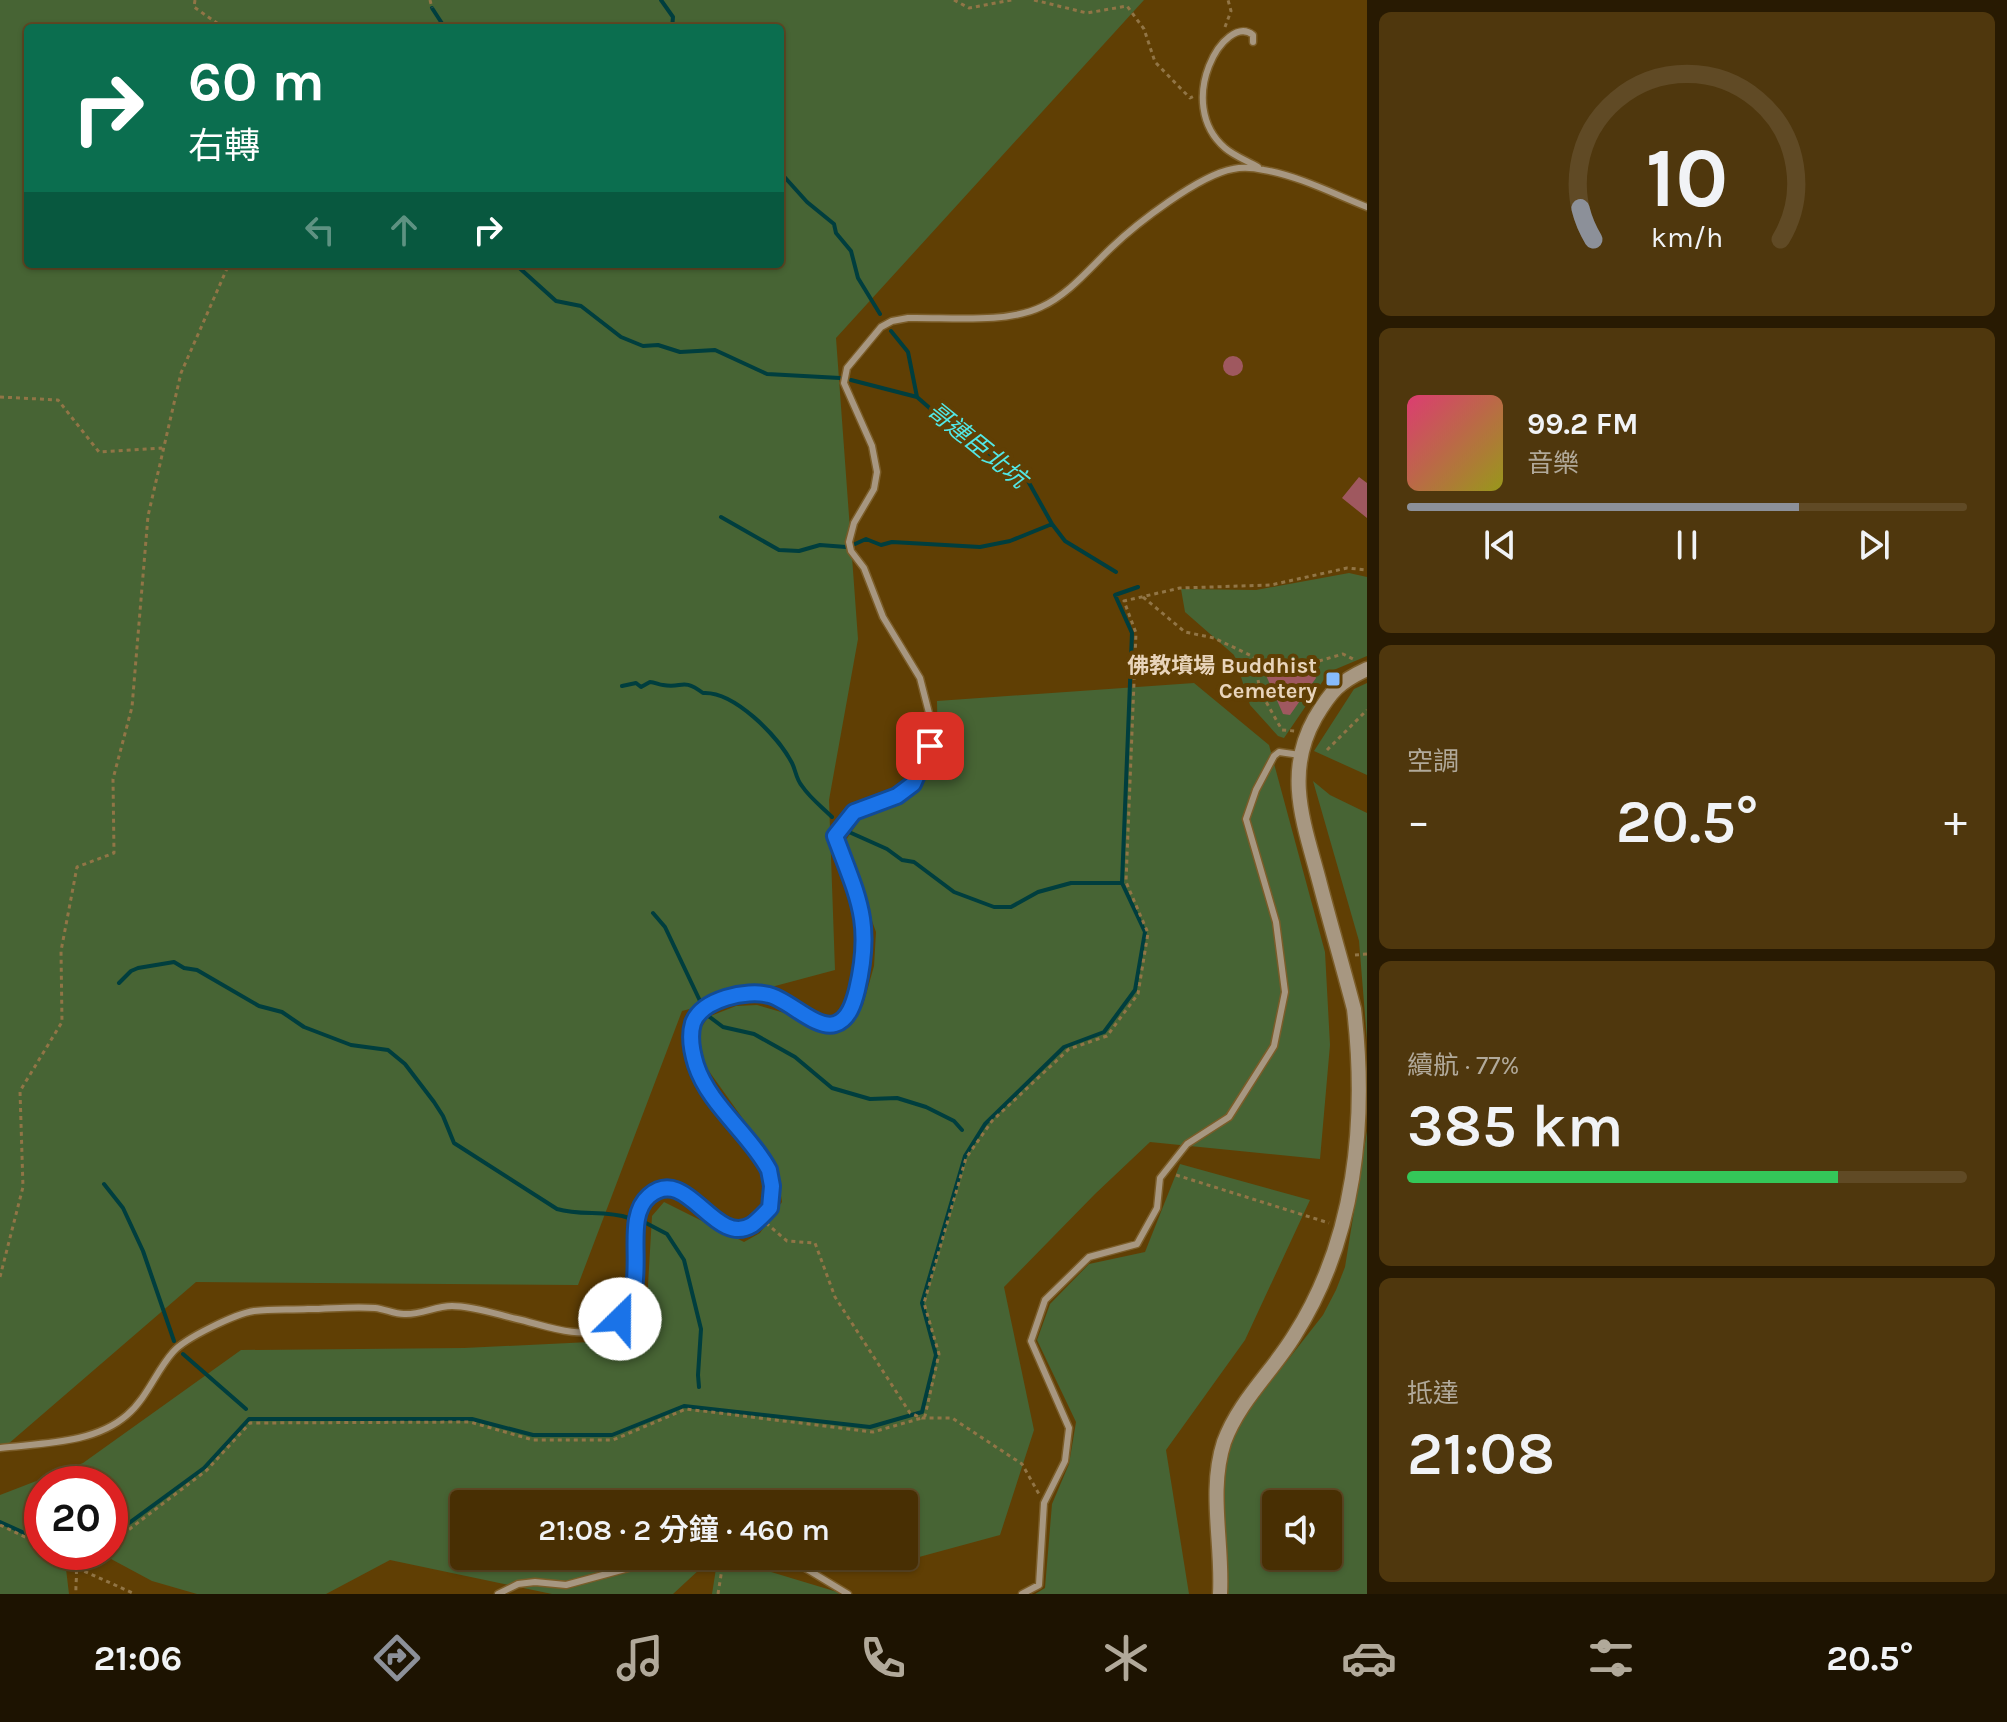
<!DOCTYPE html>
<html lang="zh-TW">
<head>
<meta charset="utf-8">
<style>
	:root { --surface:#482f03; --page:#4f370d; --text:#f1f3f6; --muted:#b1a99a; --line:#604a25; --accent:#8c9099 }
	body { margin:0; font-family:Karla,"Noto Sans TC",sans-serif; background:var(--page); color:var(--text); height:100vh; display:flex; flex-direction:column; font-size:30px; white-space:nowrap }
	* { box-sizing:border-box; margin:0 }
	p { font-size:26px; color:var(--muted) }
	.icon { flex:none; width:44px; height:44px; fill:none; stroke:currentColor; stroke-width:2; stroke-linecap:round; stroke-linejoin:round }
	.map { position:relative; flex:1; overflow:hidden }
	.side { display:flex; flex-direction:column; gap:12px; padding:12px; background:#281a02; width:640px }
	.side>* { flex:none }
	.guide { position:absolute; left:24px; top:24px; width:760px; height:244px; border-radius:8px; box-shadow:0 2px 6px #0004,0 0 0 2px var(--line); background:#0b6e4f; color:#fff; overflow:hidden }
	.tools { position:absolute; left:1262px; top:1490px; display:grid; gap:16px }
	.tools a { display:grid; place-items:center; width:80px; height:80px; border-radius:8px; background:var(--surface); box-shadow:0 2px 6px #0004,0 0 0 2px var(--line); font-size:40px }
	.speed { position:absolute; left:24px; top:1466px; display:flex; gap:16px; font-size:40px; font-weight:700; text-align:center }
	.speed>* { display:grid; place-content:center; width:104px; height:104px; border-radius:50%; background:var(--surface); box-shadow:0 2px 6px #0004,0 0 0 2px var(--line); line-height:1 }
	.speed .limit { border:12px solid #d22; background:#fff; color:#111 }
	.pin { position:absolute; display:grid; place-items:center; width:68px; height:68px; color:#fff; margin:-34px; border-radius:16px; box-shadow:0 4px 12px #0006 }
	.me { position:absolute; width:88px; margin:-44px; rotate:23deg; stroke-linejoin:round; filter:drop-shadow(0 0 6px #0008) }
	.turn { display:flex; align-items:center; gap:28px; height:168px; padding:0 32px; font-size:36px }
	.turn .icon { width:104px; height:104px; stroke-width:2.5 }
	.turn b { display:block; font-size:56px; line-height:68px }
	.lanes { display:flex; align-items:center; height:76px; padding:0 32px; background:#0003; justify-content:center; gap:40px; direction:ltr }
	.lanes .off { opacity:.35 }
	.big { font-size:60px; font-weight:600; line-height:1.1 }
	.side .tile { flex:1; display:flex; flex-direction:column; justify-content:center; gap:12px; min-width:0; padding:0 28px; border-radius:12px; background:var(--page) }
	.side .dial { align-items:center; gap:0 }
	.dial svg { height:208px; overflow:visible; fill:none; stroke:var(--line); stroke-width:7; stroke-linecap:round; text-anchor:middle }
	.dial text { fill:var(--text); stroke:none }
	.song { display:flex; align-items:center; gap:24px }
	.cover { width:96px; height:96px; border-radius:12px; background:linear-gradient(135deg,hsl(340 70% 55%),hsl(60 70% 35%)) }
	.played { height:8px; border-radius:4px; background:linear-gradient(90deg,var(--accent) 70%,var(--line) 70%) }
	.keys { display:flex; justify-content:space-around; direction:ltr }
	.heat { display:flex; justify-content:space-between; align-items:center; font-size:44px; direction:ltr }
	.charge { height:12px; border-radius:6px; background:linear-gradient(90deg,#34c759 77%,var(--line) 0) }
	.trip { position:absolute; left:450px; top:1490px; width:468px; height:80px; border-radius:8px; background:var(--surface); box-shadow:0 2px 6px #0004,0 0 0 2px var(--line); font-weight:600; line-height:80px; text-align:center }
	.menu { display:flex; height:128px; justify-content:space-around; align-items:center; background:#1d1301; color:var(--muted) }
	.menu .icon { width:56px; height:56px }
	.menu .selected { color:var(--accent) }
	.menu b { font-size:36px; color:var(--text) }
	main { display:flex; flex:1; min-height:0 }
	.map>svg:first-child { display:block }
	.green { fill:#476434; fill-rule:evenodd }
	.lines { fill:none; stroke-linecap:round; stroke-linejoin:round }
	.stream { stroke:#003e3e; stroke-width:4 }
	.building { fill:#9f585f }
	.service-casing { stroke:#7b5d29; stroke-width:9 }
	.tertiary-casing { stroke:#7b5d29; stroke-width:17 }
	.path { stroke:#917546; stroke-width:3; stroke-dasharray:4 4; stroke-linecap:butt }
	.service { stroke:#a79781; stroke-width:6 }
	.tertiary { stroke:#a79781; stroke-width:14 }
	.route-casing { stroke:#114b97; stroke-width:20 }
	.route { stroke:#1a73e8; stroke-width:14 }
	.poi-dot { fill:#87bbfb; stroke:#603f04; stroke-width:3 }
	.labels { text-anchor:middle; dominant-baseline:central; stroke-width:8; stroke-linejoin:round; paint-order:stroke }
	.poi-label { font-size:22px; font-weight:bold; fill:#e8d4bb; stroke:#603f04; text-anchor:end }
	.water-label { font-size:24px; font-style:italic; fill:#52e7e6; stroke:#603f04 }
</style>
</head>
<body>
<main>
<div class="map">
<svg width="1367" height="1594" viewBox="0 0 1367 1594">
	<rect width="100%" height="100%" fill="#603f04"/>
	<path class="green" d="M0,0H1144L836,338L858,639L829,800L835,970L682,1011L578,1285L196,1282L0,1451ZM28,28H780V264H28Z
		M1349,573L1367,577V656L1329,672L1284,738L1278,736L1250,705L1234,655L1185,612L1181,589L1256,590Z
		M1194,683L1269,745L1325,952L1330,1045L1320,1159L1150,1142L1095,1194L1004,1287L1034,1430L1000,1535L897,1563L875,1556H904V1504H464V1556H714L673,1594H552L390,1560L326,1594H197L152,1581L98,1552H110V1484H42V1552H64L69,1594H0V1495L83,1463L241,1350L464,1348L651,1339L648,1285L652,1216L664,1202L744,1242L760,1233L782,1202L776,1165L706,1067L698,1033L708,1017L736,1006L757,1005L788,1014L814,1029L832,1031L851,1025L863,1005L874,966L876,932L844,843L860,819L909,799L938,752L937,701Z
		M1367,683V775L1314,751L1354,689Z
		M1313,781L1330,795L1367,813V1040L1359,941Z
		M1367,1131V1594H1225L1223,1485L1227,1453L1240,1421L1323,1315L1336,1290L1345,1267ZM1276,1504H1328V1556H1276Z
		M1180,1164L1310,1200L1245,1340L1166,1450L1189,1594H1035L1045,1588L1052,1504L1069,1464L1076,1422L1037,1340L1050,1304L1089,1264L1145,1252Z
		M718,1556L844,1594H712Z"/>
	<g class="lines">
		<path class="stream" d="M661,0L673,17L672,28
			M432,8L445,28
			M780,172L807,202L834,224L836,233L851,251L858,278L880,314
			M515,264L556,301L581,306L621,337L643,346L658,345L680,352L715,350L767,374L840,378
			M891,331L908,352L917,397
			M851,380L917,397L964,438L1011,467L1028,481L1052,524L1065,541L1116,572
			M721,517L779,550L799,551L820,545L846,547
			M855,544L866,539L881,545L892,542L980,547L1010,541L1052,524
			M622,686L636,683L641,687L650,682C655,682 659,685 663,685C683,689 681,677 703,693C734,691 778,736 792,763C796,771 796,779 802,786C810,798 822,807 832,817
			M849,832L887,849L902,860L914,862L954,892L994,907H1011L1038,892L1071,883H1121
			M653,913L665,927L701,1003
			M119,983L131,971L138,968L174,962L184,968L197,970L259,1006L282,1012L304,1027L351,1045L388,1050L405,1064L434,1102L443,1116L454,1143L557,1209C581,1216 606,1210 629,1218
			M707,1015L723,1027L754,1034L795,1057L832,1088L870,1099L897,1098L926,1107L954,1121L962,1130
			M104,1184L123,1208L143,1251L174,1341
			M646,1223L667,1234L684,1260L701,1329L698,1375L699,1387
			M183,1354L246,1409
			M0,1522L42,1541
			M110,1537L204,1468L249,1419H472L533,1435H612L684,1406L870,1427L922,1412L936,1355L922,1303L965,1156L985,1124L1064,1047L1104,1032L1135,990L1145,932L1122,883L1132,633L1115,595L1138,587
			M66,1552L81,1559L90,1552"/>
	</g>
	<path class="building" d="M1223 366a10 10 0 1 1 20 0a10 10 0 1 1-20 0Z
		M1359,477L1367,483V518L1342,498Z
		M1268,667L1313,671L1316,678L1290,715L1283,714L1265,673Z"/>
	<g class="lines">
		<g class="service-casing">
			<path id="service" d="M1253,42V35C1225,12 1173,103 1225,148C1234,156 1248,161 1258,167
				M0,1448C41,1443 94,1444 127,1415C147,1398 156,1371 173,1352C185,1338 235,1314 254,1311C271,1309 290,1310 308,1309C330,1309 353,1306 375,1308C385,1309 394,1314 404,1314C421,1315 435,1306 452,1306C473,1306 496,1314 517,1319C544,1325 579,1340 606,1328C657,1305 623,1244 641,1207C645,1200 650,1194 658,1191C699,1176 719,1259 763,1215C775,1203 772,1186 769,1170C749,1134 709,1105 696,1065C685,1030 691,1010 727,999C738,995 751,992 763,994C785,996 815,1030 835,1024C849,1020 854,1002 857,990C873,923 857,897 835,836L854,812L897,796L913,784L930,746L929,713L920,678L883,617L864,568L851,551L849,542L854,523L874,489L877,472L872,446L844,383L847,368L881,327L892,321L908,318C947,317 1006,324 1041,307C1068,295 1090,268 1111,248C1136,224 1199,175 1233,169C1242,167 1255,168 1264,170C1299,176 1334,194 1367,207
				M756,1556L805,1568L848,1594
				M498,1594L518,1584L535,1582L566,1585L673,1556
				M1022,1594L1039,1585L1044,1503L1065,1461L1069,1428L1031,1341L1045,1300L1089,1257L1137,1244L1157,1208L1160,1178L1187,1144L1229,1117L1274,1046L1285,992L1276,922L1246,819L1256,790L1274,756L1279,752L1300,755"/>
		</g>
		<g class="tertiary-casing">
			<path id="tertiary" d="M1220,1594C1223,1544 1208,1491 1224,1442C1239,1401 1272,1372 1294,1336C1356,1239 1367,1121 1354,1009C1343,967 1331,926 1320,884C1305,826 1283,775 1315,718C1331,691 1339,682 1367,669"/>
		</g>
		<path class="path" d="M195,0L194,7L224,28
			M430,0L432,8
			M954,0L969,8L1012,0
			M1034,0L1087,13L1127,6L1144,29L1155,62L1190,98L1194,96
			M1225,27L1231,11L1228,0
			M0,397L58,400L99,452L162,448
			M1143,597L1185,632L1214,638L1254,657L1260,691L1282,730L1295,731
			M1319,661L1343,654L1353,659
			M1327,750L1367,710
			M1355,955L1367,954
			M1176,1175L1329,1223
			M766,1223L787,1241L815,1243L835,1297L910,1413L922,1418H952L1022,1464L1039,1494
			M0,1277L23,1187L20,1091L62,1022L61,951L77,867L114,853L113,779L132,707L148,516L181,373L229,264
			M0,1525L42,1545
			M110,1544L207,1470L250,1423L470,1422L533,1440H613L686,1409L873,1432L922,1418L925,1416L939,1354L924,1303L966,1158L992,1121L1069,1049L1107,1036L1138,994L1148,933L1126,882L1136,633L1124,601L1180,588L1271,585L1347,568L1367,570
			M63,1552C82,1559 75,1577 76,1594
			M77,1568L135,1594
			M77,1568L99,1552
			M718,1594L724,1556"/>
		<use href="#service" class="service"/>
		<use href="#tertiary" class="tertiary"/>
	</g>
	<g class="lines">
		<g class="route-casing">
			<path id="route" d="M620,1319C652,1283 620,1221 649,1196C687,1163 714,1248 752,1225C759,1220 765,1213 770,1208L772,1186L769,1170C750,1134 709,1105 696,1065C692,1052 689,1036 693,1023C702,999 747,989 769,995C788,999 816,1030 835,1024C849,1020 854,1002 857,990C873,922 858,898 835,836L854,812L897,796L913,784L930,746"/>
		</g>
		<use href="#route" class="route"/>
	</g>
	<rect class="poi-dot" x="1325" y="671" width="16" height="16" rx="4"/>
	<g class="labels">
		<g class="poi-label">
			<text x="1317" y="666">佛教墳場 Buddhist<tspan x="1317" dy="25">Cemetery</tspan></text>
		</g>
		<g class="water-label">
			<text transform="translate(977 445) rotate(39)">哥連臣北坑</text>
		</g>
	</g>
</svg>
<div class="tools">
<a><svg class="icon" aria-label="sound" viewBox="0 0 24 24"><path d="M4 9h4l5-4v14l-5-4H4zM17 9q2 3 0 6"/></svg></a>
</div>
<div class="speed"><div class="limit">20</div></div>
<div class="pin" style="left:930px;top:746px;background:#d93025"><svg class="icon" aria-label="arrive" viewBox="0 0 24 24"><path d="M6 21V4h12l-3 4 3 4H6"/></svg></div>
<svg class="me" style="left:620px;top:1319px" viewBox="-20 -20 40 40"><circle r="19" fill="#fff"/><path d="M0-13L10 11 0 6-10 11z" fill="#1a73e8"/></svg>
<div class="trip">21:08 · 2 分鐘 · 460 m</div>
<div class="guide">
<div class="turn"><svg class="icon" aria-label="right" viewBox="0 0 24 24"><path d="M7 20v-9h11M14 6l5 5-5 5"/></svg><div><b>60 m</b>右轉</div></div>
<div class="lanes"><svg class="icon off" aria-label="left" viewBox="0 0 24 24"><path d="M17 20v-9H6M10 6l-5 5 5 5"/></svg><svg class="icon off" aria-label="ahead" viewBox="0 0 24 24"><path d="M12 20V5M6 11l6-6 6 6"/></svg><svg class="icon" aria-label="right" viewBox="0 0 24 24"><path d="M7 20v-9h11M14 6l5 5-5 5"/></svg></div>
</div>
</div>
<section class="side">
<div class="tile dial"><svg viewBox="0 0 100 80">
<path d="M14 69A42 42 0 1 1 86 69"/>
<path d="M14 69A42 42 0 0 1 9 57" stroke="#8c9099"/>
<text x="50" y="56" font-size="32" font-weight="700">10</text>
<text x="50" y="72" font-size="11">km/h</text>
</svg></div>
<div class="tile">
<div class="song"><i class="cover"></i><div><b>99.2 FM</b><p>音樂</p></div></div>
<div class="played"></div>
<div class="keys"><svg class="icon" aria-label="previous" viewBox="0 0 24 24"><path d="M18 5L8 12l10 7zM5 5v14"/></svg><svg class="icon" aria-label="pause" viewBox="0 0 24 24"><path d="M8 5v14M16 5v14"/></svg><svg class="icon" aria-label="next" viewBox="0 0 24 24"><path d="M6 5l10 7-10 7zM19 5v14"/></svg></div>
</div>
<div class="tile"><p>空調</p>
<div class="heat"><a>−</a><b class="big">20.5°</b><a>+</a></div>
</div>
<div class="tile"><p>續航 · 77%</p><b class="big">385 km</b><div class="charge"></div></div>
<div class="tile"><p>抵達</p><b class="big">21:08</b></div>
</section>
</main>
<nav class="menu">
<b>21:06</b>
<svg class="icon selected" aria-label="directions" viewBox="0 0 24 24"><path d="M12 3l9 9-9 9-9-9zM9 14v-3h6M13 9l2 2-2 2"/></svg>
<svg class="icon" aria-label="music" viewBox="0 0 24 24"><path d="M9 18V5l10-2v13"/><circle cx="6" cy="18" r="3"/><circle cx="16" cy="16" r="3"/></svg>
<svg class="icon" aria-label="phone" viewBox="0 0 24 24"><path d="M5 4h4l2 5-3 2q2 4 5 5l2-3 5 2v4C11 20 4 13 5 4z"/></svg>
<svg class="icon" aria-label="climate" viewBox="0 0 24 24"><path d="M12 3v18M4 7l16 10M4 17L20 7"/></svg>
<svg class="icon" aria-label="car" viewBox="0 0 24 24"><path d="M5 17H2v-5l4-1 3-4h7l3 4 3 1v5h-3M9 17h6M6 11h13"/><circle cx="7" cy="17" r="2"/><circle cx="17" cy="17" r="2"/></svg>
<svg class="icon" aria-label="filters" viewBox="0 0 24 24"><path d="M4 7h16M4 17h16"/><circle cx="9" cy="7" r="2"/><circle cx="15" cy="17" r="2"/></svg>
<b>20.5°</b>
</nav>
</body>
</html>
